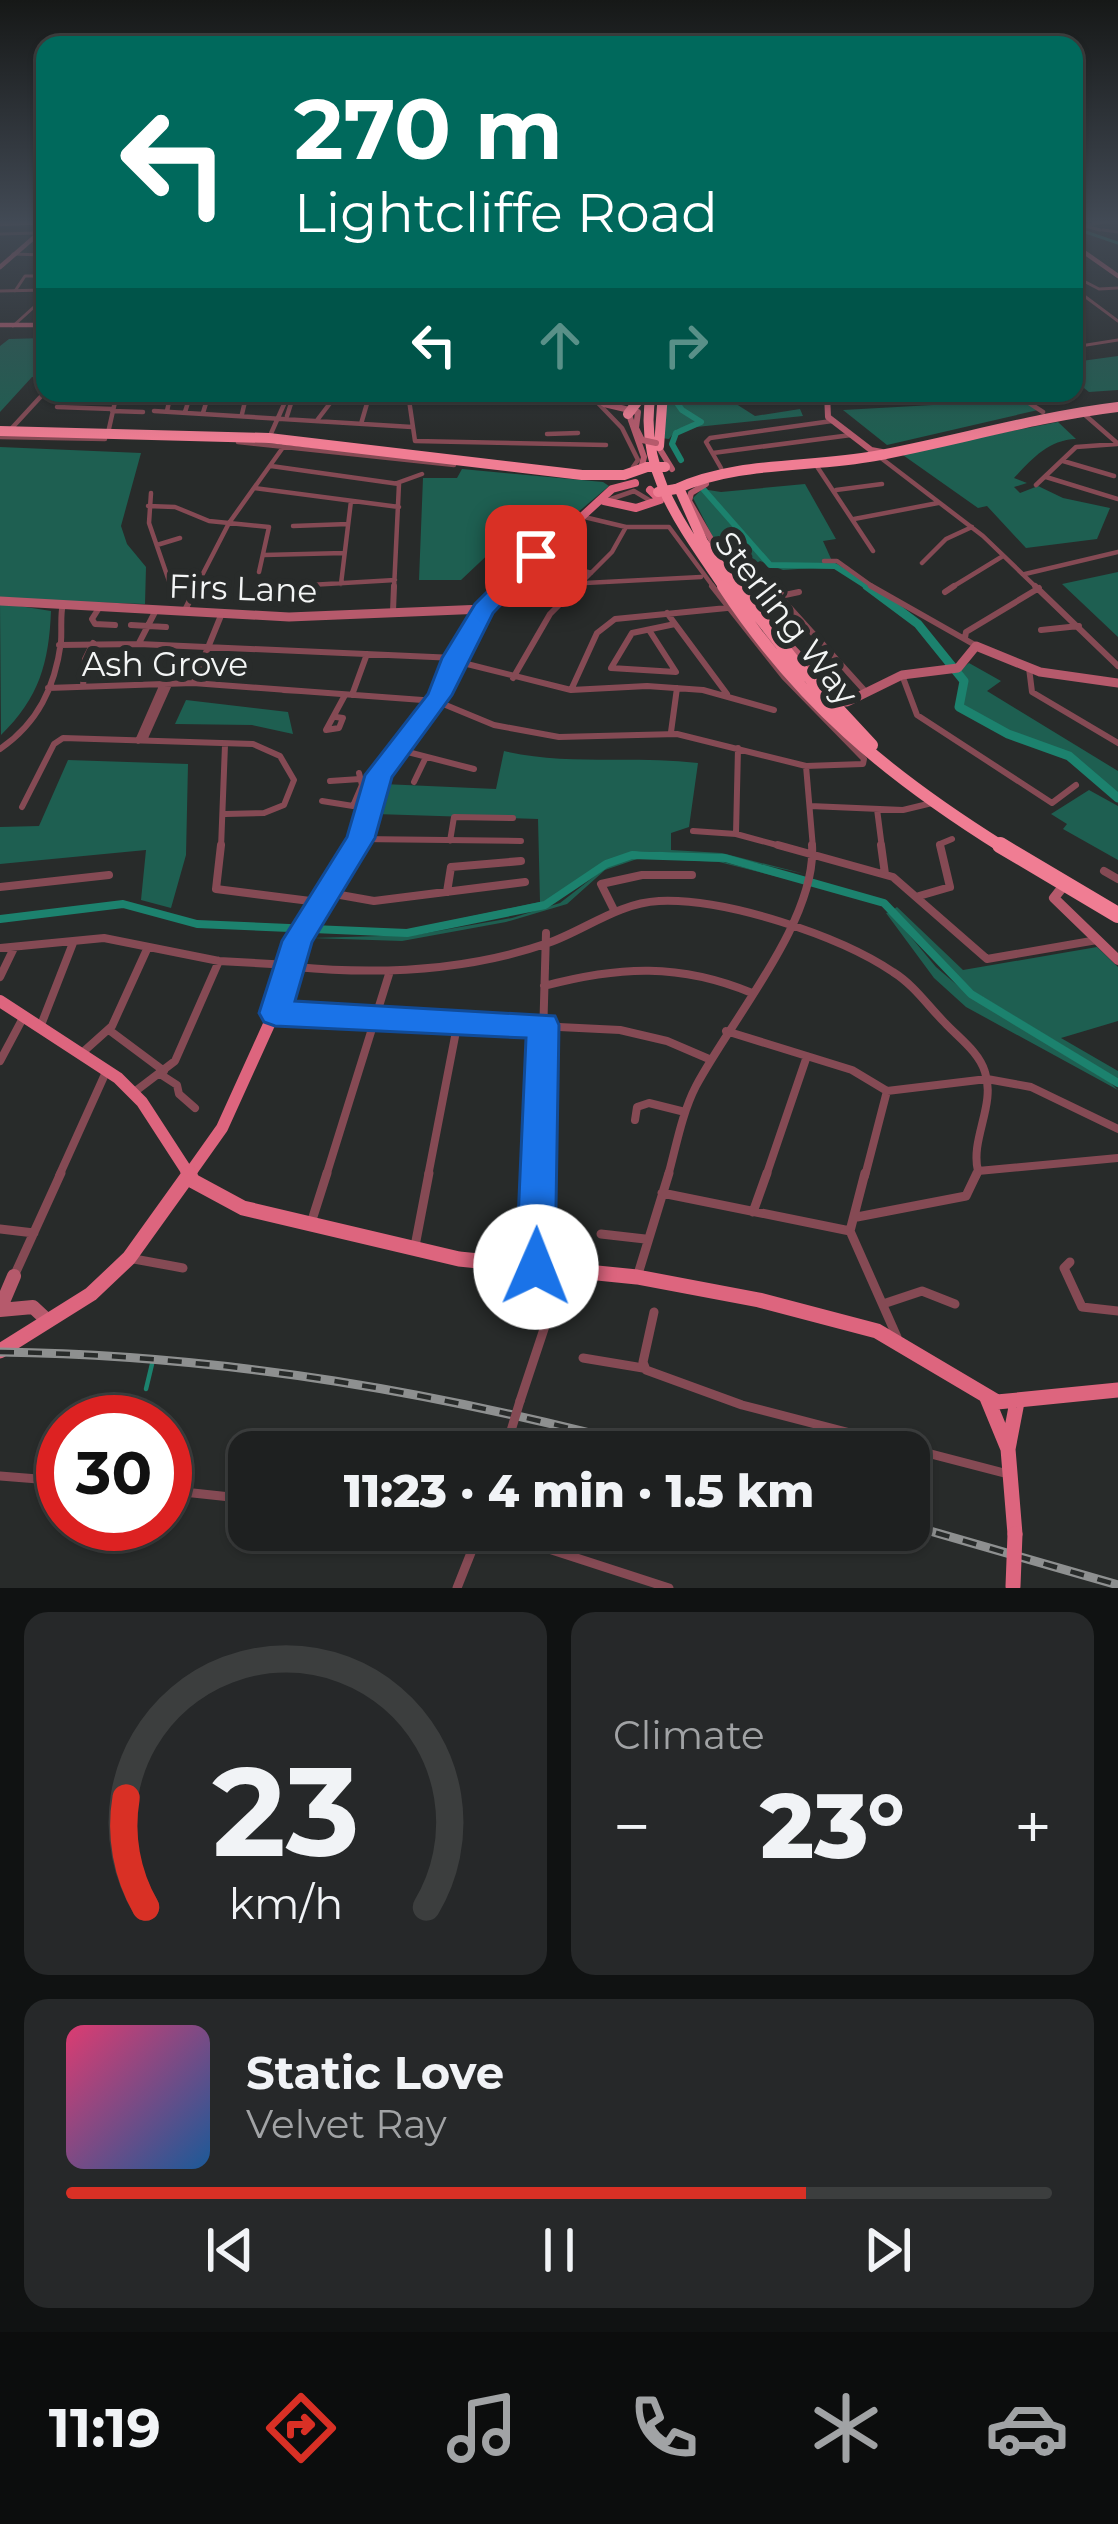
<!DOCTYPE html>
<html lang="en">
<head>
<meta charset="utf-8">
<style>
	:root { --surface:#1e2020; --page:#262829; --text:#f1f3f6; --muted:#a1a3a5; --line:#3c3e3e; --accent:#d93025 }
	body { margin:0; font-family:Montserrat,sans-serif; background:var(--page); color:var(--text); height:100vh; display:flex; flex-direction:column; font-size:45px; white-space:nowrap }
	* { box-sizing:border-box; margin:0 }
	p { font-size:39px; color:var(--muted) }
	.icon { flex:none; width:66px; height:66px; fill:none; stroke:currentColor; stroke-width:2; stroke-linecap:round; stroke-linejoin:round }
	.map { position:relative; height:1588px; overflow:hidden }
	.drawer { display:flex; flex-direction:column; gap:24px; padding:24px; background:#101212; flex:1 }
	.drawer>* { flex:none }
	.top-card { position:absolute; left:36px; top:36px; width:1047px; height:366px; border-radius:24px; box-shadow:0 3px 9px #0004,0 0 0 3px var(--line); background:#00695c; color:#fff; overflow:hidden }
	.speed { position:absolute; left:36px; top:1395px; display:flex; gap:24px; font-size:60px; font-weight:700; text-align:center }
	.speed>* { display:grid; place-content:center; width:156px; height:156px; border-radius:50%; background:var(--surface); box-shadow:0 3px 9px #0004,0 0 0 3px var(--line); line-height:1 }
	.speed .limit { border:18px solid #d22; background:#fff; color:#111 }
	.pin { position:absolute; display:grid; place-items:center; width:102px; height:102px; color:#fff; margin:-51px; border-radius:24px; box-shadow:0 6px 18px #0006 }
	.me { position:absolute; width:132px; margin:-66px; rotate:1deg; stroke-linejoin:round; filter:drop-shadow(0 0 9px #0008) }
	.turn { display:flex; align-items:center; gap:42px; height:252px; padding:0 60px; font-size:54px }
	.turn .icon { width:156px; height:156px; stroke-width:2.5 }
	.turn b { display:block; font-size:84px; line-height:102px }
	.lanes { display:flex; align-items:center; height:114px; padding:0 60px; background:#0003; justify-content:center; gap:60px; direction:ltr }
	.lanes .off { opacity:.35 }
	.big { font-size:90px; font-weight:800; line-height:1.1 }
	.drawer .tile { flex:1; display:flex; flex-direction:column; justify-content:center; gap:18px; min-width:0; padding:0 42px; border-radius:24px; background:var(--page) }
	.drawer .dial { align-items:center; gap:0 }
	.dial svg { height:312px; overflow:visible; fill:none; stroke:var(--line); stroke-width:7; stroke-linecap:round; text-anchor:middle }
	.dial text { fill:var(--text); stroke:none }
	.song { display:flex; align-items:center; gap:36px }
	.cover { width:144px; height:144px; border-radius:18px; background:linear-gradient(135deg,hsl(340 70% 55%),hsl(210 70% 35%)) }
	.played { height:12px; border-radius:6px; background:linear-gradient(90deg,var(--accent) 75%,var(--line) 75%) }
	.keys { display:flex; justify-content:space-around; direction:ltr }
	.heat { display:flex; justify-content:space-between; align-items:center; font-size:66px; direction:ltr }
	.drawer .tiles { flex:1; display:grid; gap:24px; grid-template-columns:1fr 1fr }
	.tile:last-child { grid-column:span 2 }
	.trip { position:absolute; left:228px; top:1431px; width:702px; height:120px; border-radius:24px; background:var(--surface); box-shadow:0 3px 9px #0004,0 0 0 3px var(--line); font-weight:800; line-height:120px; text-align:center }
	.tabs { display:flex; height:192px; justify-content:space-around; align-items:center; background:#0c0d0d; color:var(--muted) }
	.tabs .icon { width:84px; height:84px }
	.tabs .on { color:var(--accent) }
	.tabs b { font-size:54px; color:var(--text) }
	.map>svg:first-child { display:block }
	.green { fill:#1e5f51 }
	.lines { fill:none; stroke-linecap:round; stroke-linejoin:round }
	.stream-far1 { stroke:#1c826e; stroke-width:3 }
	.stream { stroke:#1c826e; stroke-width:4.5 }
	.canal { stroke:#1c826e; stroke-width:8 }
	.river-far1 { stroke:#1c826e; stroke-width:6 }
	.river { stroke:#1c826e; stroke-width:9 }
	.street-far4 { stroke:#854a54; stroke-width:3 }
	.street-far3 { stroke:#854a54; stroke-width:4.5 }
	.street-far2 { stroke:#854a54; stroke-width:6 }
	.street-far1 { stroke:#854a54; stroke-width:8 }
	.street { stroke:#854a54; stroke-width:9 }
	.secondary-far4 { stroke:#b65a6c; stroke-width:4.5 }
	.secondary-far3 { stroke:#b65a6c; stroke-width:6 }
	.secondary-far2 { stroke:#b65a6c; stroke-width:9 }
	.secondary-far1 { stroke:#b65a6c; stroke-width:10 }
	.secondary { stroke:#b65a6c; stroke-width:14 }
	.primary-far3 { stroke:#dd657e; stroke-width:8 }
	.primary-far2 { stroke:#dd657e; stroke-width:10 }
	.primary-far1 { stroke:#dd657e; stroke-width:12 }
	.primary { stroke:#dd657e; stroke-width:15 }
	.highway-far2 { stroke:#f07d93; stroke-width:10 }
	.highway-far1 { stroke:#f07d93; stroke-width:12 }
	.highway { stroke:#f07d93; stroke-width:16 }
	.rail-casing { stroke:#8e9090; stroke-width:9 }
	.rail { stroke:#282b2a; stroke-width:4.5; stroke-dasharray:14; stroke-linecap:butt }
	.street-bridge { stroke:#854a54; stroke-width:9 }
	.secondary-bridge { stroke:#b65a6c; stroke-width:6 }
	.primary-bridge { stroke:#dd657e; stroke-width:15 }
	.highway-bridge { stroke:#f07d93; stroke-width:10 }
	.route { fill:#1a73e8; stroke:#114b97; stroke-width:3 }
	.labels { text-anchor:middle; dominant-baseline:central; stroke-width:12; stroke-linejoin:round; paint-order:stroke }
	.street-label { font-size:33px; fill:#f3f5f5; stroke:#282b2a }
</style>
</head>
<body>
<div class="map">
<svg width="1118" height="1588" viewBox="0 0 1118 1588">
	<rect width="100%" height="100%" fill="#282b2a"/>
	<path class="green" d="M45,338V377H32L0,412V346L9,339Z
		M1118,356V390L1089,392L1074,380V362Z
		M667,393H719L755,416L800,409L803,416L677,429L669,439L661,438Z
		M1022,400L1038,410L887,445L843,410Z
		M1058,422L1076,439C1048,440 1032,459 1014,478L1027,483L1014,487L1020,493L1038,486L1063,498L1110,508L1097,539L1026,548L987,506L978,508L900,453Z
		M0,447L141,453L121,526L127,544L146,567L145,604L0,599Z
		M462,469L603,482L609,486L564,524L516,528L461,580H419L423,478H457Z
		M805,484L836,539L823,541L832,561L829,567L783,570L760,561L746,569L718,547L693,498L702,489L721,492Z
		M1118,572V637L1062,584Z
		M0,603L51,611C49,663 39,698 1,735Z
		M969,663L1001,681L987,691L1118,771V796L1072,756L1010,733L961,708L959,702L966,686L960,670Z
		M186,700L288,712L293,734L252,725L175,724Z
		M504,751C568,766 633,755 698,763L689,827L671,833V850L722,853L805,874L720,855L639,851L604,861L557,898L509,914L394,933L315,929L405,930L540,902L538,819L375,814L383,784L496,789Z
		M68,760L188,764L186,855L171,908L141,900L146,850L0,864V827L39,826Z
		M1089,790L1118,806V860L1063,829L1067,824L1051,814Z
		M640,856L720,861L803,883L719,862L640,858L605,870L567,904L506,922L402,941L311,938L415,935L512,918L560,903L609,865Z
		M897,907L963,970L1097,947L1118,967V1021L1061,1038L1118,1071V1079L965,986L894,909Z
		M890,912L936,967L972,998L1111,1083L1118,1090L966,1007L934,978L886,913Z"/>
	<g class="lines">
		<path class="stream-far1" d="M1077,229L1118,243"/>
		<path class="stream" d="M146,1389L152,1364"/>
		<path class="canal" d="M0,919L123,904L197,924L407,933L545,905L606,864L632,855L725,858L884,903L971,994L1118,1083"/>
		<path class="river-far1" d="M672,396L682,410L701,422L676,433L672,444L681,460
			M704,490L770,565L835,566L871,589"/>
		<path class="river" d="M867,586L918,624L964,681L959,707L1008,734L1069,756L1118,798"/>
		<path class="street-far4" d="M1074,223L1100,230
			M1088,225L1110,221
			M1103,230L1118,232
			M0,234L37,233
			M13,254L43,255
			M1074,276L1099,289L1118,288
			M0,291L45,290
			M15,291L25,276H45
			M1079,292L1118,321
			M13,326L45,297
			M1074,347L1118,340"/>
		<path class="street-far3" d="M408,393L415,441L606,445
			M738,393L757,400L795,401L798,393
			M961,393H1003
			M1015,394L1043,412
			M597,402L622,428L638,460L633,467
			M57,407L112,409
			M112,411L143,412
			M154,411L412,427
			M167,411L171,393
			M185,412L191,393
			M203,413L209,393
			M242,414L247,393
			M1085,415L1116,442
			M287,416L294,394
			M318,419L331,402
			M361,424L368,400
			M11,429L45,392
			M108,433L117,393
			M547,434L578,433
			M0,437L105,439
			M269,438L289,393
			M238,442L454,465
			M713,453L851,435
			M877,455L983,536L1038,589
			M1063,461L1114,476
			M816,465L873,551
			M271,466L399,484L394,589
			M721,468L706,442L710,438L832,421
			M1046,477L1118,499
			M397,483L422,474
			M1036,485L1076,447L1117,444
			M254,488L399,507
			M836,490L882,484
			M151,493L149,523L169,581L198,584
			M611,499L634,491L654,503
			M148,506L175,507L209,521L269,527L259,572
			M580,516L626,527H669L715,589
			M854,519L938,503
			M293,526L348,524
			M157,545L180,538
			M264,555L344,553
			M538,557L591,573
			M824,561H837L876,589
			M922,563L946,539L972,527
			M1025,574L1118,552
			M585,583L701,577
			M341,584L351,501
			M293,586L395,580
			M195,589L229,523L284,446
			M575,589L612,552L626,527
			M949,589L1003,556"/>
		<path class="street-far2" d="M871,586L975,645
			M1035,586L1118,666
			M945,592L954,586
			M780,597L865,691
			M757,601L799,592
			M99,608L92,619L95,624L115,625
			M185,610L197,586
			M393,611L394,586
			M667,613L727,694
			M131,625L166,627
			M649,630L676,672L611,668L632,633L675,624
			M1041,630L1079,626
			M965,638L966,632L1039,588
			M139,643L155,612
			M59,645L139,644L455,658
			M455,661L571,690L647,686L703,690L774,710
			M85,664L132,663
			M1029,668L1032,692L1118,743
			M902,675L917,715L1052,803L1076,785
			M513,678L550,614L578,586
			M194,682L222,613
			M83,686L85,659L93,643
			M48,688L193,683L301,691L283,690
			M571,690L597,633L615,619L727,608
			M301,691L436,701L494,725L559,737L677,734L806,766L863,764L864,759L784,677L712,586
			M352,695L367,654
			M336,717L343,718L339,728L326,730L345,695
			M671,732L677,688
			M144,740L170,682
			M138,741L163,684
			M0,749C38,723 55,687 61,642C62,629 60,616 63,603
			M396,749L474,769
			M806,766L813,848
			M330,781L360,779
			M414,782L426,757
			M322,801L353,806L362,785L359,773
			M810,806L903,810L932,803
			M22,807L54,744L63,738L253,744L280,756L294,780L284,805L264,813L225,814
			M877,809L882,848
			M693,831L736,834L788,848
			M736,834L738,748
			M360,839L521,841
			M450,841L454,817L513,818
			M221,848L225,745
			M941,848L940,844L952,839"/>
		<path class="street-far1" d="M221,845L216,889L318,902
			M778,845L893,877L987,959L1097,940
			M881,845L885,874
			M1104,871L1118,879
			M0,887L109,875
			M447,892L451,867L521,861
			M329,893L374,901L525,882
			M919,896L950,887L940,845
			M615,912L601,884L642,875H692
			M0,948L104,938L219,961L289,965
			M295,967C380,975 467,971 548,943C585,930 618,903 659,901C725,898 838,935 893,972C914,985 928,1006 945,1023C959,1038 979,1052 985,1072C996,1105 970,1139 978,1171
			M0,977L14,948
			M544,986C619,966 680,963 752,993
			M275,1013L620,1030L667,1041L709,1059
			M41,1025L73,943
			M109,1030L164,1071
			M726,1031L852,1070L887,1091L987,1079L1031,1087L1118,1129
			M83,1052L112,1026L148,947
			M0,1061L24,1016
			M160,1074L177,1085L179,1094L195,1108
			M133,1093L175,1061L219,961
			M635,1120L637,1107L649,1103L685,1112
			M59,1176L106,1072
			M326,1176L390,971
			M428,1176L458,1021
			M539,1176L546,933
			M668,1176C676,1147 682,1113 696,1086C731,1020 817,920 812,845
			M766,1176L807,1056
			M865,1176L887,1091
			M976,1176L978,1171L1118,1158"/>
		<path class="street" d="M865,1173L850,1231L897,1337
			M662,1193L850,1231
			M753,1212L767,1173
			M857,1217L966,1196L977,1173
			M312,1220L327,1173
			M0,1229L34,1233
			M601,1234L645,1239
			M415,1246L429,1173
			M134,1259L183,1268
			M1070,1262L1064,1268L1082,1307L1118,1311
			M536,1263L539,1173
			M15,1274L61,1173
			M638,1274L669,1173
			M886,1303L922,1291L955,1304
			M654,1312L643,1362L646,1370L742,1405L1008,1474
			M583,1358L643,1368
			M520,1401L563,1272
			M505,1452L510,1434
			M0,1476L63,1481
			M165,1490L249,1499
			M490,1530L669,1588
			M457,1588L480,1530"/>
		<path class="secondary-far4" d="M0,224L45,222
			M1074,245L1118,276
			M0,267L45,228
			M0,325H45"/>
		<path class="secondary-far3" d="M590,393L604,404L638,412L636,428L642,440
			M827,393L828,417L871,450L882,452
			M628,412L644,457L641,469
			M656,443L672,469
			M701,479L706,484L691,493L689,501L715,546L743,569L751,589"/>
		<path class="secondary-far2" d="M750,586C766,629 814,673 849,701
			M0,601L289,617L484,609
			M831,702H847L902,675L958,668L976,646L1040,672L1118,683"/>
		<path class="secondary-far1" d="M1065,884L1054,898L1118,960"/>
		<path class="secondary" d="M0,1309L14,1276
			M0,1310L33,1307L48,1321"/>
		<path class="primary-far3" d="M604,501L636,508L660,500L650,490
			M503,589L612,489L635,483"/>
		<path class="primary-far2" d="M355,848L379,775L440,695L484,609L506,586"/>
		<path class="primary-far1" d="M287,979L299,937L356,845
			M0,1001L118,1078L142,1102L190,1176
			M188,1176L222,1128L290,978"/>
		<path class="primary" d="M188,1173L193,1181L243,1208L459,1259L637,1277L759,1300L877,1331L997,1402L1118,1390
			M0,1351L91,1294L129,1258L190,1173
			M987,1398L1008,1449L1015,1534
			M1008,1449L1017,1402"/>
		<path class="highway-far2" d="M651,393C637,471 684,528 725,589
			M628,414L644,393
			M0,431L269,438L582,475H624L647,467
			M659,446L663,393
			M679,488L703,542L737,589
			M676,489C737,461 810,468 875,456C956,441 1035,417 1118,407"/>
		<path class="highway-far1" d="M723,586C799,702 887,775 1004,848
			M735,586L794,661L872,745"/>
		<path class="highway" d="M1000,845L1118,915"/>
		<g class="rail-casing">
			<path id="rail" d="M0,1352C227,1355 444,1393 663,1452
				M909,1525L1118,1585"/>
		</g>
		<use href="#rail" class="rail"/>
		<path class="street-bridge" d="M510,1434L520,1401"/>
		<path class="secondary-bridge" d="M642,440L656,443"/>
		<path class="primary-bridge" d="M1013,1586L1015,1534"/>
		<path class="highway-bridge" d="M647,467H665
			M658,492L676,489"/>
	</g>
	<linearGradient id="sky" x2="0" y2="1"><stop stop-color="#161817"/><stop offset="0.5" stop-color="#424a55"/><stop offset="1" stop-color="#424a55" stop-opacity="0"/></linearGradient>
	<rect width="1118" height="443" fill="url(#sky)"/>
	<path class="route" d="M536,549L547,556L493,613L452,695L392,777L375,838L312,942L295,1001L555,1016L559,1025L555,1267L549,1279L536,1284L522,1279L516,1267L526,1038L275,1026L264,1022L259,1013L282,941L347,837L365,775L428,694L442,658L475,604L528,551Z"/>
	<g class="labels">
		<g class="street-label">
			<text transform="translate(243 588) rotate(2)">Firs Lane</text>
			<text transform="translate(787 618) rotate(52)">Sterling Way</text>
			<text x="165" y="664">Ash Grove</text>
		</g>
	</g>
</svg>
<div class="speed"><div class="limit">30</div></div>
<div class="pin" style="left:536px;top:556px;background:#d93025"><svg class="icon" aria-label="arrive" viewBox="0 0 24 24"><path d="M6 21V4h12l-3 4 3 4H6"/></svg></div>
<svg class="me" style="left:536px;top:1267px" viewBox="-20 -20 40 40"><circle r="19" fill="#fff"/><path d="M0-13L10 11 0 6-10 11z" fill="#1a73e8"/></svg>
<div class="trip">11:23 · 4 min · 1.5 km</div>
<div class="top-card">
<div class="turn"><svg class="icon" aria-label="left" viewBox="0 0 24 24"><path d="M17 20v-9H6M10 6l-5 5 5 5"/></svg><div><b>270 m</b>Lightcliffe Road</div></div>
<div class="lanes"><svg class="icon" aria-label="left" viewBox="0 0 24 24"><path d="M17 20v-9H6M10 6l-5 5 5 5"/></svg><svg class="icon off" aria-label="ahead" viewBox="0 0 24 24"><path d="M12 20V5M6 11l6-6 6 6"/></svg><svg class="icon off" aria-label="right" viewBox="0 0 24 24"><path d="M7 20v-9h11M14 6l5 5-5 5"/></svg></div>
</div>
</div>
<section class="drawer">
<div class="tiles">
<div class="tile dial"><svg viewBox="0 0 100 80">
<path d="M14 69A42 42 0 1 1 86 69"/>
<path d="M14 69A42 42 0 0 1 9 41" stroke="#d93025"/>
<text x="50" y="56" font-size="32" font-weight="700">23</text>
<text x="50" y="72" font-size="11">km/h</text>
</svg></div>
<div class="tile"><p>Climate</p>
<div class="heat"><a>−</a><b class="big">23°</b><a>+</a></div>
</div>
<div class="tile">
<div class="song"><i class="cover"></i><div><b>Static Love</b><p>Velvet Ray</p></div></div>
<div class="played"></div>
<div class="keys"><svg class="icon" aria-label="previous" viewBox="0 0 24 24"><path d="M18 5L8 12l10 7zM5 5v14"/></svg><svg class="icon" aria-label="pause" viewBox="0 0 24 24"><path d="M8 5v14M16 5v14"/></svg><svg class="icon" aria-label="next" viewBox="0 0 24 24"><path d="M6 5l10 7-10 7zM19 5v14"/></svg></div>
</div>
</div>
</section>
<nav class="tabs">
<b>11:19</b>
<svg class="icon on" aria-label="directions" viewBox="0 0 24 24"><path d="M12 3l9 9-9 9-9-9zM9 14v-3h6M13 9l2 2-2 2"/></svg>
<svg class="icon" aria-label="music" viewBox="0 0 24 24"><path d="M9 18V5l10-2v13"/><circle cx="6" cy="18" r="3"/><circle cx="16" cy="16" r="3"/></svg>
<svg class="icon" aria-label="phone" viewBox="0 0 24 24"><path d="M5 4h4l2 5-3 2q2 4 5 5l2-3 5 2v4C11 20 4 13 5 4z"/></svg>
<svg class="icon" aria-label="climate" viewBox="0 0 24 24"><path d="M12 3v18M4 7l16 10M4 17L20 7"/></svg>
<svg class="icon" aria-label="car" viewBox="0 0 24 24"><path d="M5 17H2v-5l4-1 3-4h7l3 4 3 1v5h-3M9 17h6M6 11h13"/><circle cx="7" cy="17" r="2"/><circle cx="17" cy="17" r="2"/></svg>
</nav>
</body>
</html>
